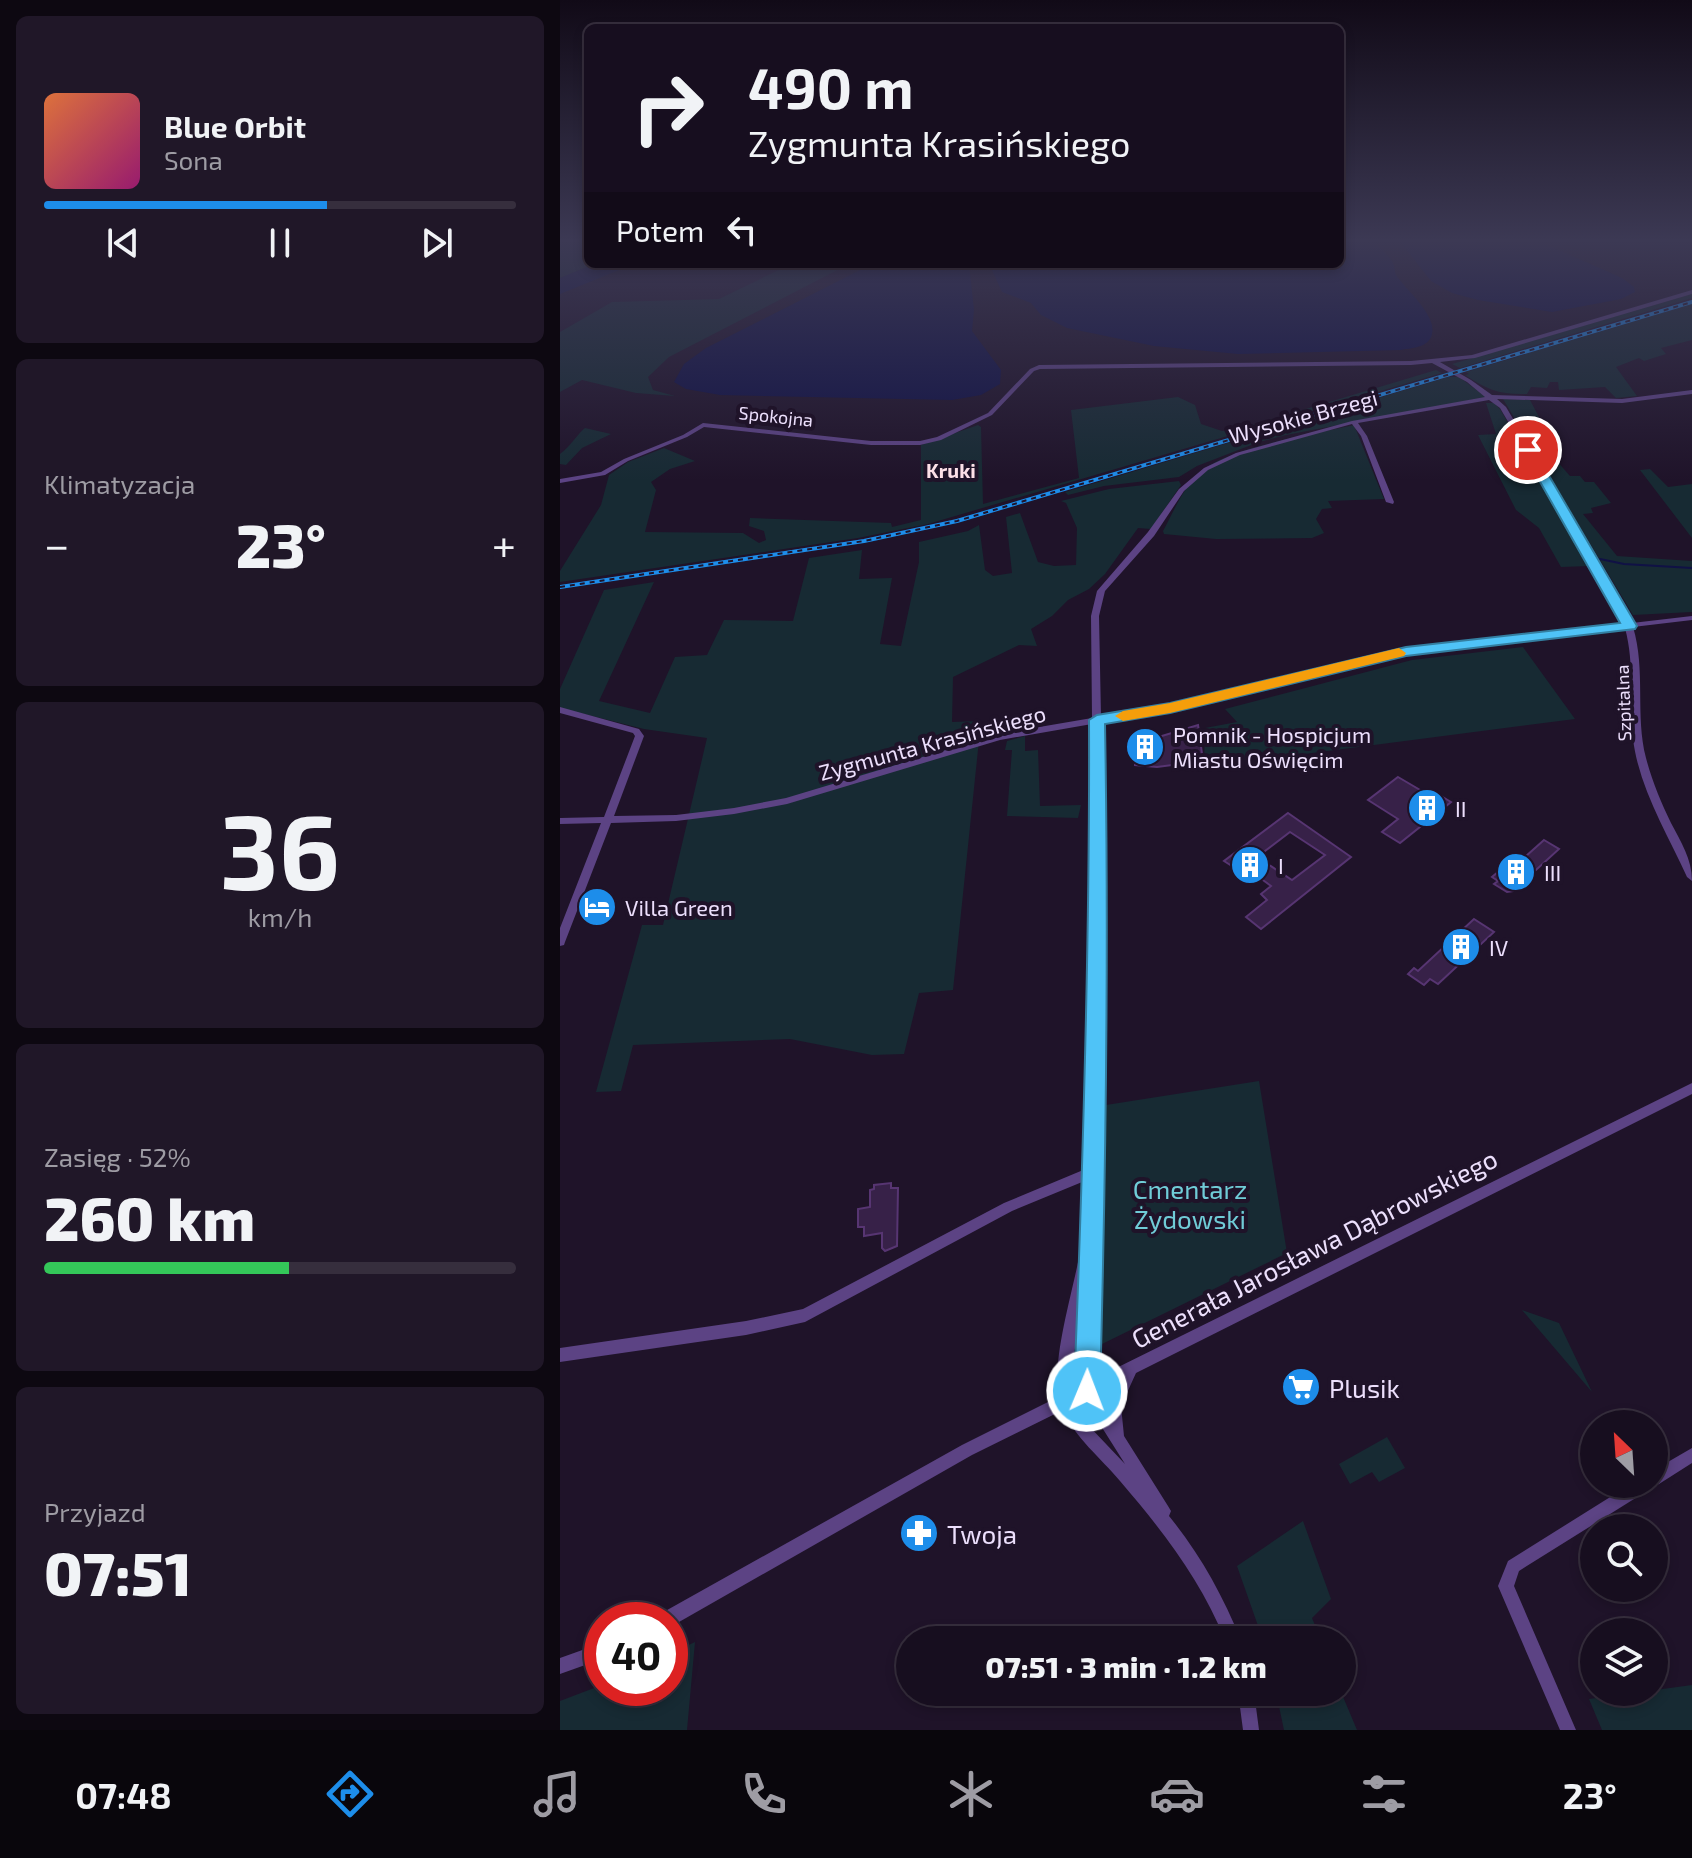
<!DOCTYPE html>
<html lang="pl">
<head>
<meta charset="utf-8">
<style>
	:root { --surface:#170e1f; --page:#201728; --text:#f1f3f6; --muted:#9e9ca4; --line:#362e3d; --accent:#1d8dea }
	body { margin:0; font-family:"Exo 2",sans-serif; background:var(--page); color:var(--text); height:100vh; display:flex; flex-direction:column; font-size:30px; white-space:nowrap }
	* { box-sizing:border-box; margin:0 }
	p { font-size:26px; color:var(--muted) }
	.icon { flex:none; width:44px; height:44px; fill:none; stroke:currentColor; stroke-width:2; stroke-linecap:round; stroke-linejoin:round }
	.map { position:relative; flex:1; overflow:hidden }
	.details { display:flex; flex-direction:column; gap:16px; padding:16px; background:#0d0811; width:560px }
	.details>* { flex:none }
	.top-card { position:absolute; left:24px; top:24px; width:760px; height:244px; border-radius:12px; box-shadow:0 4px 12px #0003,0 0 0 2px var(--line); background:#170e1f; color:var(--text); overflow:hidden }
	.needle { width:52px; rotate:335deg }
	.controls { position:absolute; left:1020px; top:1410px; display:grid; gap:16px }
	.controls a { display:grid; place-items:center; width:88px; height:88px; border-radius:50%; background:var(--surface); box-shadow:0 4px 12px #0003,0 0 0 2px var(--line); font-size:40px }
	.speed { position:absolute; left:24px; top:1602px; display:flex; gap:16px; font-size:40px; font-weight:700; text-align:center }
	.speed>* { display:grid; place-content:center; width:104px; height:104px; border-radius:50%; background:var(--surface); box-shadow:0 4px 12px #0003,0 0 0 2px var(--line); line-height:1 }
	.speed .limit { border:12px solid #d22; background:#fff; color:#111 }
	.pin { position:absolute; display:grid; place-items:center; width:68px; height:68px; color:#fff; margin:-34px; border:4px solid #fff; border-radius:50%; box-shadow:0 2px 8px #0007 }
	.me { position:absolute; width:88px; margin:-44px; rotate:1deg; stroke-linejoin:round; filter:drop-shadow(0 0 6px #0008) }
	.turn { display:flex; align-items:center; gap:28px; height:168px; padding:0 32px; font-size:36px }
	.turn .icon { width:104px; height:104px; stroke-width:2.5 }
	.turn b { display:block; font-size:56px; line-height:68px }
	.then { display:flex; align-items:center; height:76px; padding:0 32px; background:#0003; gap:16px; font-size:30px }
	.big { font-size:60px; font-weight:800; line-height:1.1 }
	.details .widget { flex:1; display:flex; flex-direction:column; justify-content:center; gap:12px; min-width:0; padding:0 28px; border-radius:12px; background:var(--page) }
	.details .dial { align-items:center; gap:0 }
	.dial b { font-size:104px; line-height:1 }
	.song { display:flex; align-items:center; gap:24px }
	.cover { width:96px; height:96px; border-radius:12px; background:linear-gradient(135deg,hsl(20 70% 55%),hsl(320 70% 35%)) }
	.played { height:8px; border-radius:4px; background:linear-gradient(90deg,var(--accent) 60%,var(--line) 60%) }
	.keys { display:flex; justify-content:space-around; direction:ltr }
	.heat { display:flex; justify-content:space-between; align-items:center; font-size:44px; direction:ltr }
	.charge { height:12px; border-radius:6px; background:linear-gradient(90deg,#34c759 52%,var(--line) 0) }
	.trip { position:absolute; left:336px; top:1626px; width:460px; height:80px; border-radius:40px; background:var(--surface); box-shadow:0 4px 12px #0003,0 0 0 2px var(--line); font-weight:800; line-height:80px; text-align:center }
	.tab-bar { display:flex; height:128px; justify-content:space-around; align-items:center; background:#09060c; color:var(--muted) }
	.tab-bar .icon { width:56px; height:56px }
	.tab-bar .on { color:var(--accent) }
	.tab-bar b { font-size:36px; color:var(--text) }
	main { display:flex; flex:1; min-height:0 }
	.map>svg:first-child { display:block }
	.green { fill:#172a33 }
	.water { fill:#101145 }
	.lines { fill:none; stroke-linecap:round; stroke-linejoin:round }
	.stream { stroke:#101145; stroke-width:2 }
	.building { fill:#372148; stroke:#573572; stroke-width:2; fill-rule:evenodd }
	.minor { fill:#5c4384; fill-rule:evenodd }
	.rail-casing { stroke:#1d8dea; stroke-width:4 }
	.rail { stroke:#1f1329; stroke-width:2; stroke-dasharray:5; stroke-linecap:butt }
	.route { fill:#4fc3f7; stroke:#337fa1; stroke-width:2 }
	.slow { fill:#f59e0b }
	.labels { text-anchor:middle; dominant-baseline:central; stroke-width:8; stroke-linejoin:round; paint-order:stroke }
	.far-street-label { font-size:18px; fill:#ecdffc; stroke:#1f1329 }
	.far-neighbourhood-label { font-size:20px; font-weight:bold; fill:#fce0e8; stroke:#1f1329 }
	.street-label { font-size:22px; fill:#ecdffc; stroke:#1f1329 }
	.poi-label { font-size:22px; fill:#ecdffc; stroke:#1f1329; text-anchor:start }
	.near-park-label { font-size:26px; fill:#70ccd7; stroke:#1f1329 }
	.near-street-label { font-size:26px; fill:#ecdffc; stroke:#1f1329 }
	.near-poi-label { font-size:26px; fill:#ecdffc; stroke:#1f1329; text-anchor:start }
</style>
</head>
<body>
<main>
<section class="details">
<div class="widget">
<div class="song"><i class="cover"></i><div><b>Blue Orbit</b><p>Sona</p></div></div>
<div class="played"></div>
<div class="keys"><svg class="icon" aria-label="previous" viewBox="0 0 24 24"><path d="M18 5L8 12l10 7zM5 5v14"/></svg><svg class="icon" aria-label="pause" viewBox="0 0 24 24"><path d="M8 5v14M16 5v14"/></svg><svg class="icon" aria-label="next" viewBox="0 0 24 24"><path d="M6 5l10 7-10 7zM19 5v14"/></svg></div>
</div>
<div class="widget"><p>Klimatyzacja</p>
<div class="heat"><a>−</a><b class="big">23°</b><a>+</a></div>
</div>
<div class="widget dial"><b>36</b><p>km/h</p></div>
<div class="widget"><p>Zasięg · 52%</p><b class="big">260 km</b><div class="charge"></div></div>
<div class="widget"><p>Przyjazd</p><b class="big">07:51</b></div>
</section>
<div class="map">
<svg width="1132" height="1730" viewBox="0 0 1132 1730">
	<rect width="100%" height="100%" fill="#1f1329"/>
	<path class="green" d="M0,239H28V264H34L0,278Z
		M231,264H289L109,357L88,377L93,390L115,396L76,393L22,380L0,392V332L52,302L159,299Z
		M1132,294V298L900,368L892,364Z
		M1132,304V340L1101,348L1106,354L1084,361L1079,358L1056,367L1077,396L1056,398L1045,387L999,390L998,382H990L987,388L971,387L967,394C941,395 927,390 905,375L909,374L906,372Z
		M876,370L882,373L368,524L298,538L0,582V571L41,505L49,475L68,462L104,448L135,461L110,469L91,482L96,490L85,532L183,533L199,543L206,540L204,531L189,526L190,518L331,523L332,527L361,520V445L418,425L421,427L423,504L519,478L511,410L618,397L635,405L641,424L662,431L679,429Z
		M888,377H899L926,397L726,435L699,442L637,466L619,477L544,486L508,495L505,492Z
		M943,399L970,400L997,451L989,452L1010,476H1020L1025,482H1034L1051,503L1031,508L1033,513L1023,514L1057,556L1132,561V612L1073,615Z
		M926,403H934L940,409L1030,566L1001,567L979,528L956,510L918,435L936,434Z
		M794,425L824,499L768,501L772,508L762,509L756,519L764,533L752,538L656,539L604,534L603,531C613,513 624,486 639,473C667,447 755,434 794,425Z
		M25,428L51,434L22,448L6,465L0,464V454C10,447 20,431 25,428Z
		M1090,469L1108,487L1132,484V538L1080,470Z
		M619,481L621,485L591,529L578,528L545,574L529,589L508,600L492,616L471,629L477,646L459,645L393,677L392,722L421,721L393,990L359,993L344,1054L312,1055L230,1039L73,1045L61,1091L36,1092L82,925H103L147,738L84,729L0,708V689L44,590L94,582L39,701L90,713L115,657L147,655L164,620L233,621L249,558L302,550L299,579L332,578L320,644L341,646L359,562V542L408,531L419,525L425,570L433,576L452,573L446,517L460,513L478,562L494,566L516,565L517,528L506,503L501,501L549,489Z
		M963,647L1015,719L644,767L645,728L677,722L665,709L852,660Z
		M465,736V751L478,750L480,806L521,805L518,818L447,816L452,750H445L447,741Z
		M699,1081L727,1253L538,1346L546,1105Z
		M962,1310L999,1323L1032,1392Z
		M827,1437L845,1468L819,1482L812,1472L790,1484L779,1464Z
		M743,1521L771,1599L752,1618L761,1640H703L677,1566Z
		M135,1642L127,1730H0V1701L42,1685V1688H110V1654Z
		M1132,1685V1730H1042L1029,1699Z
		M716,1692H781L797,1730H724Z"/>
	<path class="water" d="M780,239H812C818,246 829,255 833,263C835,267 834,271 836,275C845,289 877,315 872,334C869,348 851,348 840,350L678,354L594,346L507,328L481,315L471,303L442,292L430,266L780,264Z
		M838,239H974L1062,278L1074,287L1075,292L1061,299L992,312L918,300L892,293L871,281Z
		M34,264H74L0,294V278Z
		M312,264H409L414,310L412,331L441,370L440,384L421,395L392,400L160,395L126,389L114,382L124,364L146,348Z"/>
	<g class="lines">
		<path class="stream" d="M1040,559L1064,564L1132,568"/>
	</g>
	<path class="building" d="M638,725L643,761L597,767L575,765V740L592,739Z
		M838,777L867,794L871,790L891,802L840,843L822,832L838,819L808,800Z
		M728,813L791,857L701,929L686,917L707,900L701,894L711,886L688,869L683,873L664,861ZM730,832L765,855L732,880L697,857Z
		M984,840L999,849L953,891L947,892L934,884L938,881L932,877L949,863L955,866Z
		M914,919L934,932L878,984L870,979L864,985L848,974L854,968L858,971Z
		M331,1183V1188H338L337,1246L325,1251L322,1248V1233L304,1236V1227H298V1209L310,1207V1190L314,1189V1185Z"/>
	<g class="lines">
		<path class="minor" d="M1132,290V294L915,358L880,362L911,380L932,395L1062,399L1132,390V394L1062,403L937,399L946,407L1070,616L1072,623L1132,616V620L1073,627C1086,670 1075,715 1086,758C1092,781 1101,802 1111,823C1121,842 1132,859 1132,881L1127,877C1107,833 1079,788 1073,739C1069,702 1075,665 1065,628L829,657L610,711L541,722C546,941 541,1160 534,1379L1132,1083V1094L576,1373L561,1406L564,1436L608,1506L611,1511L609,1516C640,1554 662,1594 681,1640H665C641,1580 602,1530 560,1481C541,1458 515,1438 503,1410L412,1455L112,1626H110V1620H98L100,1614L402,1445L498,1397C493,1357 510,1302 518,1262L520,1258L525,1256L527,1180L452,1211L245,1322L186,1335L0,1362V1348L186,1321L243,1309L444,1203L528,1168L534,858L532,724L440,740L227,804L174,814L116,821L51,823L5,942L4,945L0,946V928L41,823L0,824V818L44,817L75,736L73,733L0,713V707L79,729L84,736L54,816L116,815L174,808L226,798L439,734L532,718L531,616L537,591L588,532L619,489L644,468L676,453L792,421L925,397L907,382L872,363L851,365L480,369L474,371L432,415L381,440L360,445H311L144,427L127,437L68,461L45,475L0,483V479L41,472L64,459L123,435L143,423L311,441H360L377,437L428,413L470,369L479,365L851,361L912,355ZM929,400L940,408L1062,616L1064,624L829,651L610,705L541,717L539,616L545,591L594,536L624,491L648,470L680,455L792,424L801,436L826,502L833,504L834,502L807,436L798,423ZM523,1302L520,1386L512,1390L514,1354ZM557,1382L547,1406V1410L536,1393ZM524,1399L565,1464L528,1425L514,1404Z
			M1132,1448V1463L1099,1484L1094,1486H1092L1090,1489L959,1571L954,1586L1016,1730H1000L938,1586L948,1561L1071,1484H1094V1470Z
			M42,1643V1659L0,1674V1658Z
			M678,1692H694L699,1730H683Z"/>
		<g class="rail-casing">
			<path id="rail" d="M0,587L304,541L397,521L1132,302"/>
		</g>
		<use href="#rail" class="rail"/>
	</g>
	<linearGradient id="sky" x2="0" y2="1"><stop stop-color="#110a17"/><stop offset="0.5" stop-color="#3c3954"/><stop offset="1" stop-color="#3c3954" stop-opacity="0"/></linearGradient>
	<rect width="1132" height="481" fill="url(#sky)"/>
	<path class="route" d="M968,447L974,450L1077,626L1075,629L846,656L610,713L545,724C549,946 546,1168 540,1391L536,1400L527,1403L518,1400L514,1391C523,1167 530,944 529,720L537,715L610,703L846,647L1060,623L962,450Z"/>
	<path class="slow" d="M839,648L846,653L844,656L610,713L563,721L555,716L563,711L610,703Z"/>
	<defs>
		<g id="building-disc" transform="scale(2)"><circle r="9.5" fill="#1d8dea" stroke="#1f1329"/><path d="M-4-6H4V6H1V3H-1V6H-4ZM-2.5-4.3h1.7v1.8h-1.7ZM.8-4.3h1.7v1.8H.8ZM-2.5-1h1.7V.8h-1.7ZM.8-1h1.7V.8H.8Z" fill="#fff"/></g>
		<g id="hotel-disc" transform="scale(2)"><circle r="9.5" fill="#1d8dea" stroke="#1f1329"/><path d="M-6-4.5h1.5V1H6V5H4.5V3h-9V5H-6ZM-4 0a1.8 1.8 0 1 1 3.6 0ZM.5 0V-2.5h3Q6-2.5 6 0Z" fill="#fff"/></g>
		<g id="supermarket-disc" transform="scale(2)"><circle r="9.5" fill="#1d8dea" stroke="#1f1329"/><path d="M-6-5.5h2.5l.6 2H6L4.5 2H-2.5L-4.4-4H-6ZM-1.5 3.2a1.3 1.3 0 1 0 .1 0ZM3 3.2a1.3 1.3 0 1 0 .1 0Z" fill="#fff"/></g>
		<g id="pharmacy-disc" transform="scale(2)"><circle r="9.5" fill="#1d8dea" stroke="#1f1329"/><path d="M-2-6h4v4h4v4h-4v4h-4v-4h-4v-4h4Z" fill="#fff"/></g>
	</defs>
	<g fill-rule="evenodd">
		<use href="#building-disc" x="585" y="747"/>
		<use href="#building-disc" x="867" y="808"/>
		<use href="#building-disc" x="690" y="865"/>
		<use href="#building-disc" x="956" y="872"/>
		<use href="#hotel-disc" x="37" y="907"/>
		<use href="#building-disc" x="901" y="947"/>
		<use href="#supermarket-disc" x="741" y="1387"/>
		<use href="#pharmacy-disc" x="359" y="1533"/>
	</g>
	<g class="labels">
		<g class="far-street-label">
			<text transform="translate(216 416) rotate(6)">Spokojna</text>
			<text transform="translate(1063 703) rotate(-92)">Szpitalna</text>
		</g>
		<g class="far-neighbourhood-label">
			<text x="391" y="470">Kruki</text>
		</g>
		<g class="street-label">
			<text transform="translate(743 416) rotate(-15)">Wysokie Brzegi</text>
			<text transform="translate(372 742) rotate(-15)">Zygmunta Krasińskiego</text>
		</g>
		<g class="poi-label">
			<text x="613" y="734">Pomnik - Hospicjum<tspan x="613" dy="25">Miastu Oświęcim</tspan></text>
			<text x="895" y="808">II</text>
			<text x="718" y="865">I</text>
			<text x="984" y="872">III</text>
			<text x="65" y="907">Villa Green</text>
			<text x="929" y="947">IV</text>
		</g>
		<g class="near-park-label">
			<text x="630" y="1188">Cmentarz<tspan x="630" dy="30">Żydowski</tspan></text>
		</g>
		<g class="near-street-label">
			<text transform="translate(754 1248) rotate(-27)">Generała Jarosława Dąbrowskiego</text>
		</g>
		<g class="near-poi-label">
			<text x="769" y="1387">Plusik</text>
			<text x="387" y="1533">Twoja</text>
		</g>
	</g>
</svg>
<div class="controls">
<a><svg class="needle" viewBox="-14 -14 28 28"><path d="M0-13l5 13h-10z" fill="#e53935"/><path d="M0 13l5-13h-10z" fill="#9e9ca4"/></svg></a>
<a><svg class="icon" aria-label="search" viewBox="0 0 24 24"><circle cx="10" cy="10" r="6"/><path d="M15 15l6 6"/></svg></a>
<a><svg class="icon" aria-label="layers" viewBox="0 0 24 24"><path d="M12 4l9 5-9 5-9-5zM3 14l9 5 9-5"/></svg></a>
</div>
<div class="speed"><div class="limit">40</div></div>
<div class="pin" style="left:968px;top:450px;background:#d93025"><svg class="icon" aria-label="arrive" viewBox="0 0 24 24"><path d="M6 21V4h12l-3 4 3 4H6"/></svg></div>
<svg class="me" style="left:527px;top:1391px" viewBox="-20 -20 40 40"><circle r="17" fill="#4fc3f7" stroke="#fff" stroke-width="3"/><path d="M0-11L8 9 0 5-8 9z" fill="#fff"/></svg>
<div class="trip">07:51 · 3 min · 1.2 km</div>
<div class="top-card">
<div class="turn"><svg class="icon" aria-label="right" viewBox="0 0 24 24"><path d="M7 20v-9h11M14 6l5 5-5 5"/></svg><div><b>490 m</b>Zygmunta Krasińskiego</div></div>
<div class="then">Potem<svg class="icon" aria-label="left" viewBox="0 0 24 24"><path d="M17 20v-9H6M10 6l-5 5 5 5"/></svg></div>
</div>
</div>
</main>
<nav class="tab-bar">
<b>07:48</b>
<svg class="icon on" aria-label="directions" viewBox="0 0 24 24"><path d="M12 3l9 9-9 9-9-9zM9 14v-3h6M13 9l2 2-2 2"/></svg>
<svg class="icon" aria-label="music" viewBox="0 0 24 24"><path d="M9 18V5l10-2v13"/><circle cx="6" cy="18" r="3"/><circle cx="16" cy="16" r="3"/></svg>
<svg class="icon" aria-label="phone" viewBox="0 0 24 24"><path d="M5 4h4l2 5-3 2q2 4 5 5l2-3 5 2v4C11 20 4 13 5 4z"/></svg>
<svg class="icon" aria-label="climate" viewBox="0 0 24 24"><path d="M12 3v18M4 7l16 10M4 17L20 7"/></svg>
<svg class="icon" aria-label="car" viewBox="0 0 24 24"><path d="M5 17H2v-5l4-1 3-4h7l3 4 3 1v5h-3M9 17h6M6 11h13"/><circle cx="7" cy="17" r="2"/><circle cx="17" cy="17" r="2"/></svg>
<svg class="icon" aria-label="filters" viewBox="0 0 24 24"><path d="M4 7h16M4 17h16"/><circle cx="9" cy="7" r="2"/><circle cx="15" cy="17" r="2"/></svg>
<b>23°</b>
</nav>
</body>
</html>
